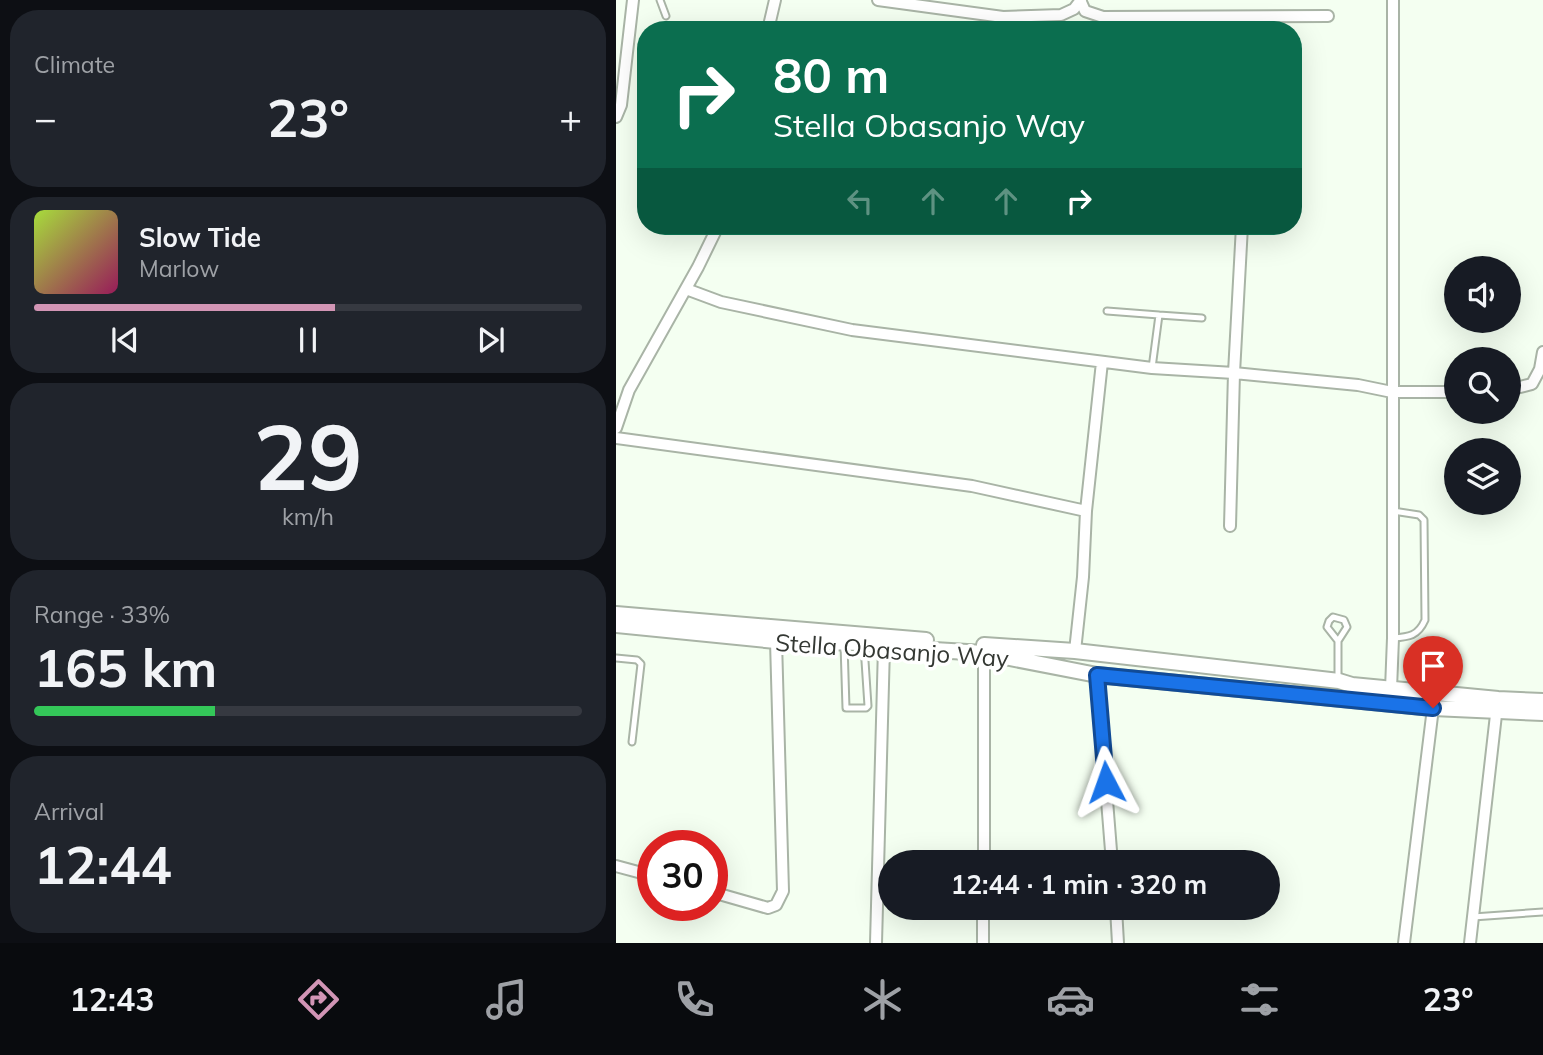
<!DOCTYPE html>
<html lang="en">
<head>
<meta charset="utf-8">
<style>
	:root { --surface:#171b24; --page:#20242c; --text:#f1f3f6; --muted:#9ea1a6; --line:#363941; --accent:#d295b5 }
	body { margin:0; font-family:Mulish,sans-serif; background:var(--page); color:var(--text); height:100vh; display:flex; flex-direction:column; font-size:26px; white-space:nowrap }
	* { box-sizing:border-box; margin:0 }
	p { font-size:23px; color:var(--muted) }
	.icon { flex:none; width:38px; height:38px; fill:none; stroke:currentColor; stroke-width:2; stroke-linecap:round; stroke-linejoin:round }
	.map { position:relative; flex:1; overflow:hidden }
	.side { display:flex; flex-direction:column; gap:10px; padding:10px; background:#0d0f14; width:616px }
	.side>* { flex:none }
	.hud { position:absolute; left:21px; top:21px; width:665px; height:214px; border-radius:28px; box-shadow:0 7px 28px #0002; background:#0b6e4f; color:#fff; overflow:hidden }
	.controls { position:absolute; left:828px; top:256px; display:grid; gap:14px }
	.controls a { display:grid; place-items:center; width:77px; height:77px; border-radius:50%; background:var(--surface); box-shadow:0 7px 28px #0002; font-size:35px }
	.speed { position:absolute; left:21px; top:830px; display:flex; gap:14px; font-size:35px; font-weight:700; text-align:center }
	.speed>* { display:grid; place-content:center; width:91px; height:91px; border-radius:50%; background:var(--surface); box-shadow:0 7px 28px #0002; line-height:1 }
	.speed .limit { border:10px solid #d22; background:#fff; color:#111 }
	.pin { position:absolute; display:grid; place-items:center; width:60px; height:60px; color:#fff; margin:-72px -30px; border-radius:50% 50% 50% 0; rotate:-45deg; box-shadow:0 0 7px #0007 }
	.pin .icon { rotate:45deg }
	.me { position:absolute; width:77px; margin:-38px; rotate:356deg; stroke-linejoin:round; filter:drop-shadow(0 0 5px #0008) }
	.turn { display:flex; align-items:center; gap:24px; height:147px; padding:0 21px; font-size:32px }
	.turn .icon { width:91px; height:91px; stroke-width:2.5 }
	.turn b { display:block; font-size:49px; line-height:60px }
	.lanes { display:flex; align-items:center; height:66px; padding:0 21px; background:#0003; justify-content:center; gap:35px; direction:ltr }
	.lanes .off { opacity:.35 }
	.big { font-size:52px; font-weight:700; line-height:1.1 }
	.side .card { flex:1; display:flex; flex-direction:column; justify-content:center; gap:10px; min-width:0; padding:0 24px; border-radius:28px; background:var(--page) }
	.side .dial { align-items:center; gap:0 }
	.dial b { font-size:91px; line-height:1 }
	.song { display:flex; align-items:center; gap:21px }
	.cover { width:84px; height:84px; border-radius:10px; background:linear-gradient(135deg,hsl(80 70% 55%),hsl(330 70% 35%)) }
	.played { height:7px; border-radius:4px; background:linear-gradient(90deg,var(--accent) 55%,var(--line) 55%) }
	.keys { display:flex; justify-content:space-around; direction:ltr }
	.heat { display:flex; justify-content:space-between; align-items:center; font-size:38px; direction:ltr }
	.charge { height:10px; border-radius:5px; background:linear-gradient(90deg,#34c759 33%,var(--line) 0) }
	.trip { position:absolute; left:262px; top:850px; width:402px; height:70px; border-radius:35px; background:var(--surface); box-shadow:0 7px 28px #0002; font-weight:700; line-height:70px; text-align:center }
	.tabs { display:flex; height:112px; justify-content:space-around; align-items:center; background:#090b0e; color:var(--muted) }
	.tabs .icon { width:49px; height:49px }
	.tabs .on { color:var(--accent) }
	.tabs b { font-size:32px; color:var(--text) }
	main { display:flex; flex:1; min-height:0 }
	.map>svg:first-child { display:block }
	.lines { fill:none; stroke-linecap:round; stroke-linejoin:round }
	.service-casing { stroke:#a9b4a6; stroke-width:9 }
	.minor-casing { stroke:#a9b4a6; stroke-width:14 }
	.tertiary-casing { stroke:#a9b4a6; stroke-width:18 }
	.service { stroke:#fff; stroke-width:5 }
	.minor { stroke:#fff; stroke-width:10 }
	.tertiary { stroke:#fff; stroke-width:14 }
	.route-casing { stroke:#114b97; stroke-width:18 }
	.route { stroke:#1a73e8; stroke-width:12 }
	.labels { text-anchor:middle; dominant-baseline:central; stroke-width:7; stroke-linejoin:round; paint-order:stroke }
	.street-label { font-size:24px; fill:#343833; stroke:#fff }
</style>
</head>
<body>
<main>
<section class="side">
<div class="card"><p>Climate</p>
<div class="heat"><a>−</a><b class="big">23°</b><a>+</a></div>
</div>
<div class="card">
<div class="song"><i class="cover"></i><div><b>Slow Tide</b><p>Marlow</p></div></div>
<div class="played"></div>
<div class="keys"><svg class="icon" aria-label="previous" viewBox="0 0 24 24"><path d="M18 5L8 12l10 7zM5 5v14"/></svg><svg class="icon" aria-label="pause" viewBox="0 0 24 24"><path d="M8 5v14M16 5v14"/></svg><svg class="icon" aria-label="next" viewBox="0 0 24 24"><path d="M6 5l10 7-10 7zM19 5v14"/></svg></div>
</div>
<div class="card dial"><b>29</b><p>km/h</p></div>
<div class="card"><p>Range · 33%</p><b class="big">165 km</b><div class="charge"></div></div>
<div class="card"><p>Arrival</p><b class="big">12:44</b></div>
</section>
<div class="map">
<svg width="927" height="943" viewBox="0 0 927 943">
	<rect width="100%" height="100%" fill="#f4fff1"/>
	<g class="lines">
		<g class="service-casing">
			<path id="service" d="M44,0L50,16
				M491,311L543,315
				M536,368L543,315L586,318
				M777,511L803,515L808,520L809,620C802,636 793,637 777,638
				M722,641L731,627L728,620L717,617L713,621L711,627L722,641V678
				M228,644L230,708H250L252,706L248,646
				M0,658L21,660L25,664L16,742
				M857,917L927,912"/>
		</g>
		<g class="minor-casing">
			<path id="minor" d="M262,0L387,17L445,15L458,9L465,0
				M465,2L469,11L487,17L712,16
				M152,30L159,0
				M0,117L5,105L17,0
				M70,289L105,302L236,330L536,368L618,373L742,385L776,392H840
				M892,390L916,384L924,369L927,352
				M0,428L13,390L82,267L102,226
				M0,438L356,486L470,511
				M614,526L618,373L626,226
				M459,651L467,577L470,511L486,362
				M481,675L496,863
				M775,689L777,638V0
				M368,863V653
				M0,866L37,876
				M96,892L152,908L160,905L167,891L160,641
				M500,908L502,943
				M260,943L268,647
				M367,943V908
				M788,943L817,708
				M854,943L881,706"/>
		</g>
		<g class="tertiary-casing">
			<path id="tertiary" d="M0,614L310,640
				M0,625L160,641L248,643L268,647L368,653L481,675L817,708L927,713
				M368,645L459,651L723,681L736,685L882,699L927,701"/>
		</g>
		<use href="#service" class="service"/>
		<use href="#minor" class="minor"/>
		<use href="#tertiary" class="tertiary"/>
	</g>
	<g class="lines">
		<g class="route-casing">
			<path id="route" d="M490,782L481,675L817,708"/>
		</g>
		<use href="#route" class="route"/>
	</g>
	<g class="labels">
		<g class="street-label">
			<text transform="translate(276 650) rotate(4)">Stella Obasanjo Way</text>
		</g>
	</g>
</svg>
<div class="controls">
<a><svg class="icon" aria-label="sound" viewBox="0 0 24 24"><path d="M4 9h4l5-4v14l-5-4H4zM17 9q2 3 0 6"/></svg></a>
<a><svg class="icon" aria-label="search" viewBox="0 0 24 24"><circle cx="10" cy="10" r="6"/><path d="M15 15l6 6"/></svg></a>
<a><svg class="icon" aria-label="layers" viewBox="0 0 24 24"><path d="M12 4l9 5-9 5-9-5zM3 14l9 5 9-5"/></svg></a>
</div>
<div class="speed"><div class="limit">30</div></div>
<div class="pin" style="left:817px;top:708px;background:#d93025"><svg class="icon" aria-label="arrive" viewBox="0 0 24 24"><path d="M6 21V4h12l-3 4 3 4H6"/></svg></div>
<svg class="me" style="left:490px;top:782px" viewBox="-20 -20 40 40"><path d="M0-17L14 15 0 8-14 15z" fill="#1a73e8" stroke="#fff" stroke-width="4"/></svg>
<div class="trip">12:44 · 1 min · 320 m</div>
<div class="hud">
<div class="turn"><svg class="icon" aria-label="right" viewBox="0 0 24 24"><path d="M7 20v-9h11M14 6l5 5-5 5"/></svg><div><b>80 m</b>Stella Obasanjo Way</div></div>
<div class="lanes"><svg class="icon off" aria-label="left" viewBox="0 0 24 24"><path d="M17 20v-9H6M10 6l-5 5 5 5"/></svg><svg class="icon off" aria-label="ahead" viewBox="0 0 24 24"><path d="M12 20V5M6 11l6-6 6 6"/></svg><svg class="icon off" aria-label="ahead" viewBox="0 0 24 24"><path d="M12 20V5M6 11l6-6 6 6"/></svg><svg class="icon" aria-label="right" viewBox="0 0 24 24"><path d="M7 20v-9h11M14 6l5 5-5 5"/></svg></div>
</div>
</div>
</main>
<nav class="tabs">
<b>12:43</b>
<svg class="icon on" aria-label="directions" viewBox="0 0 24 24"><path d="M12 3l9 9-9 9-9-9zM9 14v-3h6M13 9l2 2-2 2"/></svg>
<svg class="icon" aria-label="music" viewBox="0 0 24 24"><path d="M9 18V5l10-2v13"/><circle cx="6" cy="18" r="3"/><circle cx="16" cy="16" r="3"/></svg>
<svg class="icon" aria-label="phone" viewBox="0 0 24 24"><path d="M5 4h4l2 5-3 2q2 4 5 5l2-3 5 2v4C11 20 4 13 5 4z"/></svg>
<svg class="icon" aria-label="climate" viewBox="0 0 24 24"><path d="M12 3v18M4 7l16 10M4 17L20 7"/></svg>
<svg class="icon" aria-label="car" viewBox="0 0 24 24"><path d="M5 17H2v-5l4-1 3-4h7l3 4 3 1v5h-3M9 17h6M6 11h13"/><circle cx="7" cy="17" r="2"/><circle cx="17" cy="17" r="2"/></svg>
<svg class="icon" aria-label="filters" viewBox="0 0 24 24"><path d="M4 7h16M4 17h16"/><circle cx="9" cy="7" r="2"/><circle cx="15" cy="17" r="2"/></svg>
<b>23°</b>
</nav>
</body>
</html>
